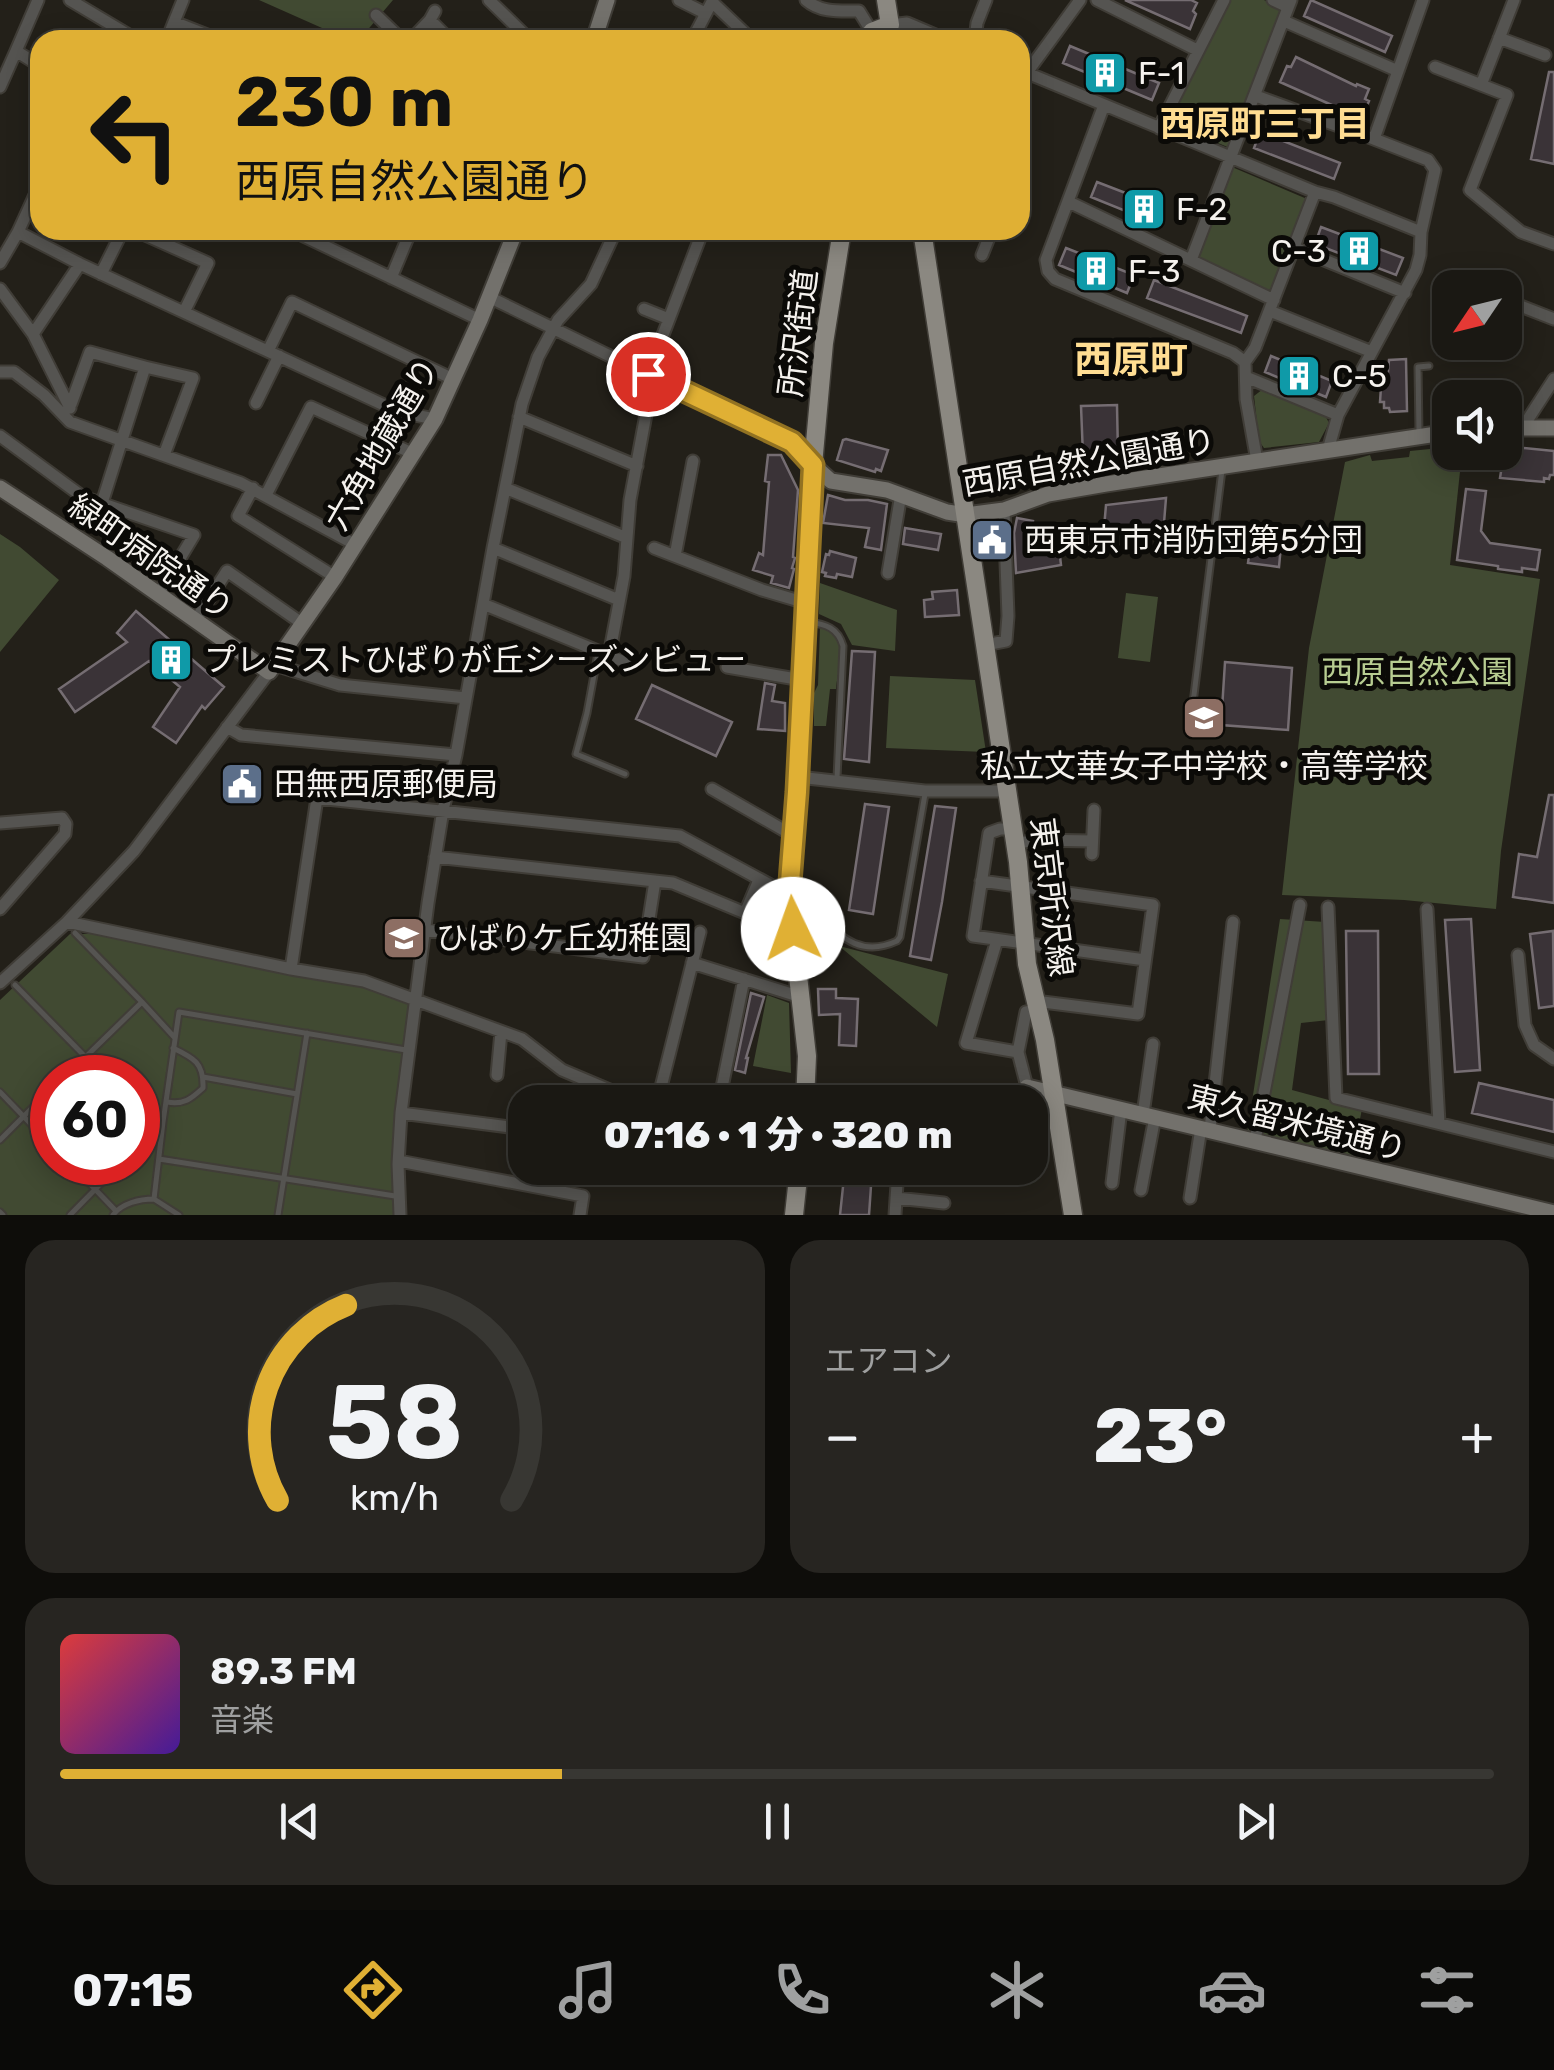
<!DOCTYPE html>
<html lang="ja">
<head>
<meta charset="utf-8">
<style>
	:root { --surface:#1a1813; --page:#272521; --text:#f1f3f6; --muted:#9fa0a0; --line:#383733; --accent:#e0b034 }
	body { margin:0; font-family:Rubik,"Noto Sans JP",sans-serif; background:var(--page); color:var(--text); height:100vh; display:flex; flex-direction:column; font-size:38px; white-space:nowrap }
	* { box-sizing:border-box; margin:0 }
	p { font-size:32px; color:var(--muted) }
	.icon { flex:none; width:55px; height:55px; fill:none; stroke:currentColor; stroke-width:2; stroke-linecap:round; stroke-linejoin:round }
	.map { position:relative; height:1215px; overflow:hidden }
	.panel { display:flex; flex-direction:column; gap:25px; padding:25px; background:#0e0d0a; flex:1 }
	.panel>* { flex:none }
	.banner { position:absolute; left:30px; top:30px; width:1000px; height:210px; border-radius:30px; box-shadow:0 5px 25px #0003,0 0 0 2px var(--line); background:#e0b034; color:#111; overflow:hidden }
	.needle { width:65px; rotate:235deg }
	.fabs { position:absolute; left:1432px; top:270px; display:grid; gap:20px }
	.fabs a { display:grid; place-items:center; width:90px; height:90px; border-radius:20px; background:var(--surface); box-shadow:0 5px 25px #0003,0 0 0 2px var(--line); font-size:50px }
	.speed { position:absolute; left:30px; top:1055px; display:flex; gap:20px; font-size:50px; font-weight:700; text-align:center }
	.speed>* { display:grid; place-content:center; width:130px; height:130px; border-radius:50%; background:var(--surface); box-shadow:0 5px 25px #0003,0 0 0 2px var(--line); line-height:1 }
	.speed .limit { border:15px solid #d22; background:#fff; color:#111 }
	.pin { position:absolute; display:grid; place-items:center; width:85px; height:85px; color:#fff; margin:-42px; border:5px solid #fff; border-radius:50%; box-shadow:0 2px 10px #0007 }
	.me { position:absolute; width:110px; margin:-55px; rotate:357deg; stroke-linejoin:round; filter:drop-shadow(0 0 8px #0008) }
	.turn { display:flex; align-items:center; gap:35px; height:210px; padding:0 40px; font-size:45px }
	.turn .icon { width:130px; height:130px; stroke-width:2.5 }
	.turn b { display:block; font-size:70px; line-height:85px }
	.big { font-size:75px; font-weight:800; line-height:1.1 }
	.panel .widget { flex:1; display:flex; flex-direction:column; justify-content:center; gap:15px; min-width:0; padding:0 35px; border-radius:30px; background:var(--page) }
	.panel .dial { align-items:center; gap:0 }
	.dial svg { height:260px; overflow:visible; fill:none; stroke:var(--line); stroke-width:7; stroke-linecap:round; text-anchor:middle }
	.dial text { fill:var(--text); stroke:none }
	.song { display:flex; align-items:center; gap:30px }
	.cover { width:120px; height:120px; border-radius:15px; background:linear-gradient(135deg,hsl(0 70% 55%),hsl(260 70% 35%)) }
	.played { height:10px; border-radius:5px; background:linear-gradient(90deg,var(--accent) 35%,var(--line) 35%) }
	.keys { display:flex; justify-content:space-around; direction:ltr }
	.heat { display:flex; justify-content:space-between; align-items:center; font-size:55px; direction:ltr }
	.panel .tiles { flex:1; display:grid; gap:25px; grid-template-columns:1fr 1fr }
	.widget:last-child { grid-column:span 2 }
	.trip { position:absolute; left:508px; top:1085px; width:540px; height:100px; border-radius:30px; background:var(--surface); box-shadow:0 5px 25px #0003,0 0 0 2px var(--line); font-weight:800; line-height:100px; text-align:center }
	.menu { display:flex; height:160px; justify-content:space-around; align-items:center; background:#0a0a08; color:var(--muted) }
	.menu .icon { width:70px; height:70px }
	.menu .active { color:var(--accent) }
	.menu b { font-size:45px; color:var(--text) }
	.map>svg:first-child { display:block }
	.green { fill:#414a32; fill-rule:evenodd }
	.building { fill:#3a3337; stroke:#756d72; stroke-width:2.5 }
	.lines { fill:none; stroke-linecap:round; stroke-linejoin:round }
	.lane-casing { stroke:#403d37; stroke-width:9 }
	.street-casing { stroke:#403d37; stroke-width:15 }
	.secondary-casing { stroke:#403d37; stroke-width:19 }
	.primary-casing { stroke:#403d37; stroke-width:21 }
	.lane { stroke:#555451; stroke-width:5 }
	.street { stroke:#555451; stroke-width:11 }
	.secondary { stroke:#73716c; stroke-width:15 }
	.primary { stroke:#8b8881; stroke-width:18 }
	.route-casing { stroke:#927222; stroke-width:25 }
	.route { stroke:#e0b034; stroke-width:18 }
	.labels { text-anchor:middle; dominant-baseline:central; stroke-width:10; stroke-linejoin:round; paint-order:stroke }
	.poi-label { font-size:32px; fill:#f5f2ee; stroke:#0b0a07; text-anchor:start }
	.street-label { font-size:32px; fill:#f5f2ee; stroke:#0b0a07 }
	.park-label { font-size:32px; fill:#b8cd92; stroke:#0b0a07 }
	.neighbourhood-label { font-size:35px; font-weight:bold; fill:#ffdd92; stroke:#0b0a07 }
	.quarter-label { font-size:38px; font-weight:bold; fill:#ffdd92; stroke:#0b0a07 }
</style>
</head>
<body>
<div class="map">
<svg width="1554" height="1215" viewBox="0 0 1554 1215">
	<rect width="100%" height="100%" fill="#232019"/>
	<path class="green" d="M259,0H393L359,40H349Z
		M1227,0H1264L1282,10L1230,148L1167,122Z
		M1232,167L1307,199L1268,295L1195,258Z
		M1263,389L1324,413L1329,423L1319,442L1264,448L1259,441L1254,396Z
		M1450,447V452L1462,453L1450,565L1540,579L1501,851L1496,909L1404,900L1282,895L1309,648L1345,462L1370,455L1372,461L1409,457L1410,451Z
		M0,534L20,547L59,580L0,652Z
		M820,583L897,610L895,651L852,645L841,624L819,614Z
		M1126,593L1158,597L1150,662L1118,658Z
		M820,627C824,629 833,632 835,636C845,648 837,675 836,689H830L826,726H814V693L818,685Z
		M890,676L975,680L986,752L886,748Z
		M1280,919L1325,922L1329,1020L1301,1023L1292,1090L1362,1109L1352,1159L1247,1134Z
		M70,934H94L296,975L361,986L413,1003L395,1215H0V1000ZM52,1078H138V1162H52Z
		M839,946L948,974L937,1027Z
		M767,995L789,1003L791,1073L753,1066Z"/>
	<path class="building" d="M1125,0H1191L1197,3L1193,11L1196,14L1190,29Z
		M1311,0L1392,36L1385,52L1304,16Z
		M1070,46L1159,83L1152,100L1063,63Z
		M1296,57L1356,86L1357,84L1369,89L1365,99L1369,101L1361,118L1280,82L1287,66L1291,67Z
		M1549,72H1554V164L1531,159Z
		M1260,132L1340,163L1334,179L1254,148Z
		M1097,182L1162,207L1155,223L1091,197Z
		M1321,227L1403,258L1396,275L1315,244Z
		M1066,248L1134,275L1127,293L1059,265Z
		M1154,280L1247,316L1241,333L1147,298Z
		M1271,356L1332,381L1326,397L1265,372Z
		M1406,359L1407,411L1390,412L1389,408H1384V402H1380L1382,372H1388L1389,360Z
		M1117,405L1118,455L1083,456L1081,406Z
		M846,439L888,450L881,471L876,469L875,472L837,460L843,440Z
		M1505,446L1554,451V475H1550L1549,479L1544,478V482L1500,478Z
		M768,455H781L798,490L793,557L795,558L792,568L794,569L789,588L771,583L773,576L753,570L759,553L763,555L769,482L765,481Z
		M1466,489L1486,491L1481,531L1490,543L1540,550L1537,570L1522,568V572L1498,569V566L1457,560Z
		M828,495L845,500H868L887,504L881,550L865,547L869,528L823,523Z
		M1166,498L1164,523L1110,531L1109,528H1104L1106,505Z
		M1017,518L1033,521L1032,533L1057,530L1061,565L1016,573L1014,533Z
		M905,528L941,534L938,550L903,544Z
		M1251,541L1281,545L1279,567L1248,563Z
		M830,551L856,558L852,577L837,574L836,578L825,576L826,573L822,572L826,554L829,555Z
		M957,590L959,615L925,617L924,600L933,599L932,592Z
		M136,611L224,687L205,709L202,706L176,743L153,727L180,687L149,661L75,712L59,689L127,642L117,633Z
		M852,651L875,652L869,762L844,759Z
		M1225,662L1292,668L1288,730L1221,725Z
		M765,683L775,685L772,701L785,703V731L758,729Z
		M652,685L732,722L716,756L636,719Z
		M1549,795H1554V903L1513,897L1519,854L1537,857Z
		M865,804L889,807L873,914L849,910Z
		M935,806L956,808L942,902L931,960L910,956Z
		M764,892L777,899L779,915L770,933L780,937L782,948L779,956L751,944L760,921L757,920L766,903L760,901Z
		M1471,919L1480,1070L1455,1072L1445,920Z
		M1346,931H1378L1379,1074H1348Z
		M1553,931L1554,1006L1539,1008L1530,934Z
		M818,989H836V998L858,999L856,1046L839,1045L840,1014L819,1015Z
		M751,993L764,997L746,1058H748L745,1073L735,1070Z
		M1479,1083L1554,1100V1132L1472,1113Z
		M845,1168H863L860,1185L871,1186L869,1215H840Z"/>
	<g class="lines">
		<g class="lane-casing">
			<path id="lane" d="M1419,432L1418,367L1429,366
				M808,622C826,624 838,628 843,646L837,778
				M598,653L587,713L576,754L625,774
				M1193,703L1222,470
				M796,898C830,919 849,963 897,941L900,937L925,794
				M75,933L142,1002
				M15,985L106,1078
				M203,1077L297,1094
				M64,1078L142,1002L175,1038
				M0,1092L52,1146
				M167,1102C184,1105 191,1099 203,1088C204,1063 194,1058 173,1048
				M138,1110L156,1129
				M163,1122L179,1012L406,1050
				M0,1140L52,1088
				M138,1147L163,1122L154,1199
				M159,1159L395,1196
				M69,1162L116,1211
				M0,1212L3,1215
				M70,1215L122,1162
				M113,1215C122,1203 140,1199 154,1199L179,1215
				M278,1215L307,1033"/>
		</g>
		<g class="street-casing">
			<path id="street" d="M70,0L137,40
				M489,0L530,40
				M679,0L705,13
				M806,0C821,13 840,11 859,11L872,32
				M1097,0L1197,50
				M1273,0L1288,7
				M712,2L752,40
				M376,15L402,40
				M430,20L450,40
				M1284,21L1398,71
				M174,22L183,0
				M890,25L907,23L947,40
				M1499,38L1545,55
				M167,40L174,22L220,40
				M411,40L430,20L435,11
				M692,40L713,0
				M975,40L977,23L986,0
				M16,51L38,0
				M1435,67L1507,95L1470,190L1521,232L1554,244
				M1020,70L1315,192L1334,197L1421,232
				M1020,82L1080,0
				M1481,85L1514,0
				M0,87L16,51L40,66
				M1256,96L1374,139
				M1104,105L1046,260L1048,271L1055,279L1233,353L1245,362
				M1159,128L1224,0
				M1069,202L1274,300
				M134,230L208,263L184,312
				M291,230L480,320
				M18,232L80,264L399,412L435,419
				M1295,248L1405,293
				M982,255L992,230
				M1191,260L1291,0
				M0,263L18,232L40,184
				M101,274L123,230
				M391,278L411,230
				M1453,281L1471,288
				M0,289L33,334L70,408
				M489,297L653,377L778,434L792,442L813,465
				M1505,300L1554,319
				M644,309L669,319
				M1270,311L1372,352
				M33,334L80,264
				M268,351L292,302L453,379
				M145,367L193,378L164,455
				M0,372H14L44,395L70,422L241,483L356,545
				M648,374L703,230
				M1246,377L1338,415
				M256,403L279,356
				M71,404L90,352L145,367L102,503
				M519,417L637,466
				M1523,427L1554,379
				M0,436L83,497L194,535L158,595
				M1328,450L1338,415L1416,270L1420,255L1421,232L1435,170L1428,160L1374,139L1423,0
				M1257,461L1246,399L1245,362L1255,348L1315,192
				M253,488L238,516L335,577
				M505,488L627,538
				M266,495L311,407L414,454
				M493,548L619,600
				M654,548L762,590L806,603
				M675,556L693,461
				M888,573L901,494
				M483,604L632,665
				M195,621L227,571L303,624
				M985,645L1006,641L1008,616L1004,510
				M609,656L624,576L630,500L653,377
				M275,665L340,685L466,698
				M727,667L802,680
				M227,727L241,735L456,755
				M798,777L925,791H1008
				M712,789L794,836
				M0,823L62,818L66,824L65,834L0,909
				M1013,829H1000L989,833L973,936L1145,960
				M1016,844L1034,840L1092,841
				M1092,854L1094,810
				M435,857L673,883L745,913L759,880
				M981,881L1153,905L1138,1014L1035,1001
				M1328,907L1336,1098L1554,1152
				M1427,909L1439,1123
				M67,922L291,969L364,981L522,1039L562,1070L626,1097L688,1102
				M425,930L643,957L655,881
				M997,940L966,1043L1018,1052
				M1518,955L1525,1025L1534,1045L1554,1059
				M692,963L801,997
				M291,969L317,798L680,836L789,895
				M0,983L67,922L134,851L269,672
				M497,1075L501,1032
				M658,1099L700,932
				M717,1102L805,1100L822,1102
				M719,1102L744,979
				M1013,1102L1027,1087L1018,1052L1026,1012L1038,1010
				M401,1113L525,1129
				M1143,1114L1153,1044
				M1210,1129L1233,922
				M1255,1140L1300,905
				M399,1161L583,1196L580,1215
				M1112,1183L1121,1109
				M1141,1190L1155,1117
				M896,1198L944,1203
				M1190,1198L1201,1128
				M400,1215L398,1164L401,1113L428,903L443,810L456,755L493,548L522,404L538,357L558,320L591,284L616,230
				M895,1215L898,1168"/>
		</g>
		<g class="secondary-casing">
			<path id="secondary" d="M594,40L607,0
				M1505,428H1554
				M813,465L831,481L887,490L947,512L966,515L1004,510L1048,494L1106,484L1450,432
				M0,488L107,558L269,672L335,577L435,419L480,320L516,230
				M1027,1087L1554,1213"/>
		</g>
		<g class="primary-casing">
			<path id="primary" d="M867,40L872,32L890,25L886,0
				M922,230L1018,862L1027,964L1045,1040L1073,1215
				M805,1102L807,1056L789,895L798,777L813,465L824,343L842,230
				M794,1215L799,1168"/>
		</g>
		<use href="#lane" class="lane"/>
		<use href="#street" class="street"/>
		<use href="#secondary" class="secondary"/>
		<use href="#primary" class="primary"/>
	</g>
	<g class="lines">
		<g class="route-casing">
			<path id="route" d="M648,374L792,442L813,465L797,792L789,895L793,929"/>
		</g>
		<use href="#route" class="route"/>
	</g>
	<defs>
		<g id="building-square" transform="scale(2.25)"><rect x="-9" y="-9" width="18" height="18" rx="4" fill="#0f9aa8" stroke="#0b0a07"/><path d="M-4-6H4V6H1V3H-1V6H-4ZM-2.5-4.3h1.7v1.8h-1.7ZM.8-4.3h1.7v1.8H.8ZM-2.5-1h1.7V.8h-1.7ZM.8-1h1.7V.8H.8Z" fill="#fff"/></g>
		<g id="civic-square" transform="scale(2.25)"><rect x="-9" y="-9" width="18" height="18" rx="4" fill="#5c6f8a" stroke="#0b0a07"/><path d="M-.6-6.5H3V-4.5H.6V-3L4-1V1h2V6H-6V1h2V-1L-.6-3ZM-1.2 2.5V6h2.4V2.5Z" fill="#fff"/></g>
		<g id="school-square" transform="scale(2.25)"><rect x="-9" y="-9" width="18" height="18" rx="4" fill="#8d6e63" stroke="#0b0a07"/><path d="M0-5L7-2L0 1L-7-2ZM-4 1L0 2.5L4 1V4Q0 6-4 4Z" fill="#fff"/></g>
	</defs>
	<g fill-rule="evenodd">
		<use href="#building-square" x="1105" y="73"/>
		<use href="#building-square" x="1144" y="209"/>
		<use href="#building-square" x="1359" y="251"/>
		<use href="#building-square" x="1096" y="271"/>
		<use href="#building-square" x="1299" y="376"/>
		<use href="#civic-square" x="992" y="540"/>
		<use href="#building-square" x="171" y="660"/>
		<use href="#school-square" x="1204" y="718"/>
		<use href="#civic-square" x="242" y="784"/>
		<use href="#school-square" x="404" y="938"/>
	</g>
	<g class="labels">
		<g class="poi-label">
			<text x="1138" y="73">F-1</text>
			<text x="1176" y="209">F-2</text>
			<text x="1326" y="251" text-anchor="end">C-3</text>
			<text x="1128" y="271">F-3</text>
			<text x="1332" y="376">C-5</text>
			<text x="1024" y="540">西東京市消防団第5分団</text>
			<text x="204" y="660">プレミストひばりが丘シーズンビュー</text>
			<text x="1204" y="766" text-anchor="middle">私立文華女子中学校・高等学校</text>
			<text x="274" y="784">田無西原郵便局</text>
			<text x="436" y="938">ひばりケ丘幼稚園</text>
		</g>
		<g class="street-label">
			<text transform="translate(798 333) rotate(-83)">所沢街道</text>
			<text transform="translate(382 444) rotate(-60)">六角地蔵通り</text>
			<text transform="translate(1089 462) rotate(-10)">西原自然公園通り</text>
			<text transform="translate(151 557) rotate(35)">緑町病院通り</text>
			<text transform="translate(1052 897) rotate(83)">東京所沢線</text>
			<text transform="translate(1297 1123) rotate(14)">東久留米境通り</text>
		</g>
		<g class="park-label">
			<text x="1417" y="672">西原自然公園</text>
		</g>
		<g class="neighbourhood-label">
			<text x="1265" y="124">西原町三丁目</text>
		</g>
		<g class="quarter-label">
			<text x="1131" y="360">西原町</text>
		</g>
	</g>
</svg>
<div class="fabs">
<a><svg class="needle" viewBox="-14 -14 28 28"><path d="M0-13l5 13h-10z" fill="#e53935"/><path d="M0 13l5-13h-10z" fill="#9fa0a0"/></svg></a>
<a><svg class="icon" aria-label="sound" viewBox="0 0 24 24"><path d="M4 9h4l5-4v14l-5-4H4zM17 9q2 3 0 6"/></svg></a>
</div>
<div class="speed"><div class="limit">60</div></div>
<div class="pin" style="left:648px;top:374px;background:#d93025"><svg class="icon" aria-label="arrive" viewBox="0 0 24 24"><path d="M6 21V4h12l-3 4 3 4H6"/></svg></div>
<svg class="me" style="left:793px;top:929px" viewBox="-20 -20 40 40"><circle r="19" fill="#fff"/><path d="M0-13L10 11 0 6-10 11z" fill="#e0b034"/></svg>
<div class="trip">07:16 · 1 分 · 320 m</div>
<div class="banner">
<div class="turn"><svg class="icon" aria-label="left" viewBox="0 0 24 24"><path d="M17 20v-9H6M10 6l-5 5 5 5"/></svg><div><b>230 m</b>西原自然公園通り</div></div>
</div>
</div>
<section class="panel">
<div class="tiles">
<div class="widget dial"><svg viewBox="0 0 100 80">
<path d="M14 69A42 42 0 1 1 86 69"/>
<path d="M14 69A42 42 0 0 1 35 9" stroke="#e0b034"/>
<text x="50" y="56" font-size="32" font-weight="700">58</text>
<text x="50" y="72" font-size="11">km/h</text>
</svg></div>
<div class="widget"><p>エアコン</p>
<div class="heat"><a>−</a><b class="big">23°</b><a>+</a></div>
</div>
<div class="widget">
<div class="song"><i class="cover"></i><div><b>89.3 FM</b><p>音楽</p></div></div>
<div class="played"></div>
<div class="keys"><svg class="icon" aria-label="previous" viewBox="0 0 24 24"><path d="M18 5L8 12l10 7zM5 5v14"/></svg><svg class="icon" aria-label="pause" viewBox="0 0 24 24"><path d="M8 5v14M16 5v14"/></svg><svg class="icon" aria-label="next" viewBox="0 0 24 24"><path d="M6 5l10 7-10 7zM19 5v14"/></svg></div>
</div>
</div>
</section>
<nav class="menu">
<b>07:15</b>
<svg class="icon active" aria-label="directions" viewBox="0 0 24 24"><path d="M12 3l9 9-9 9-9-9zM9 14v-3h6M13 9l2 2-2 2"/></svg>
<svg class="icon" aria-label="music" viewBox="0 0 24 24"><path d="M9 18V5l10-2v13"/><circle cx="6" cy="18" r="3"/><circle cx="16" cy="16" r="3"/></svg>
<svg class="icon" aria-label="phone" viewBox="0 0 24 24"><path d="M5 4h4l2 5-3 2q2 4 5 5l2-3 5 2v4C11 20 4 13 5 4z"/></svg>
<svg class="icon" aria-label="climate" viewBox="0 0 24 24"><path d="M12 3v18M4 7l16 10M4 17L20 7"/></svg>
<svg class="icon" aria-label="car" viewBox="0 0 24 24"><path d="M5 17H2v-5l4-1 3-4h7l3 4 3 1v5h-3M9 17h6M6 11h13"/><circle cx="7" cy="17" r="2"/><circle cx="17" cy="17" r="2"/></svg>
<svg class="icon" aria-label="filters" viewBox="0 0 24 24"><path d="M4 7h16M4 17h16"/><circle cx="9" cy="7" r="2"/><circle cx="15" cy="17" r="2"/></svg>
</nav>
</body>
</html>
